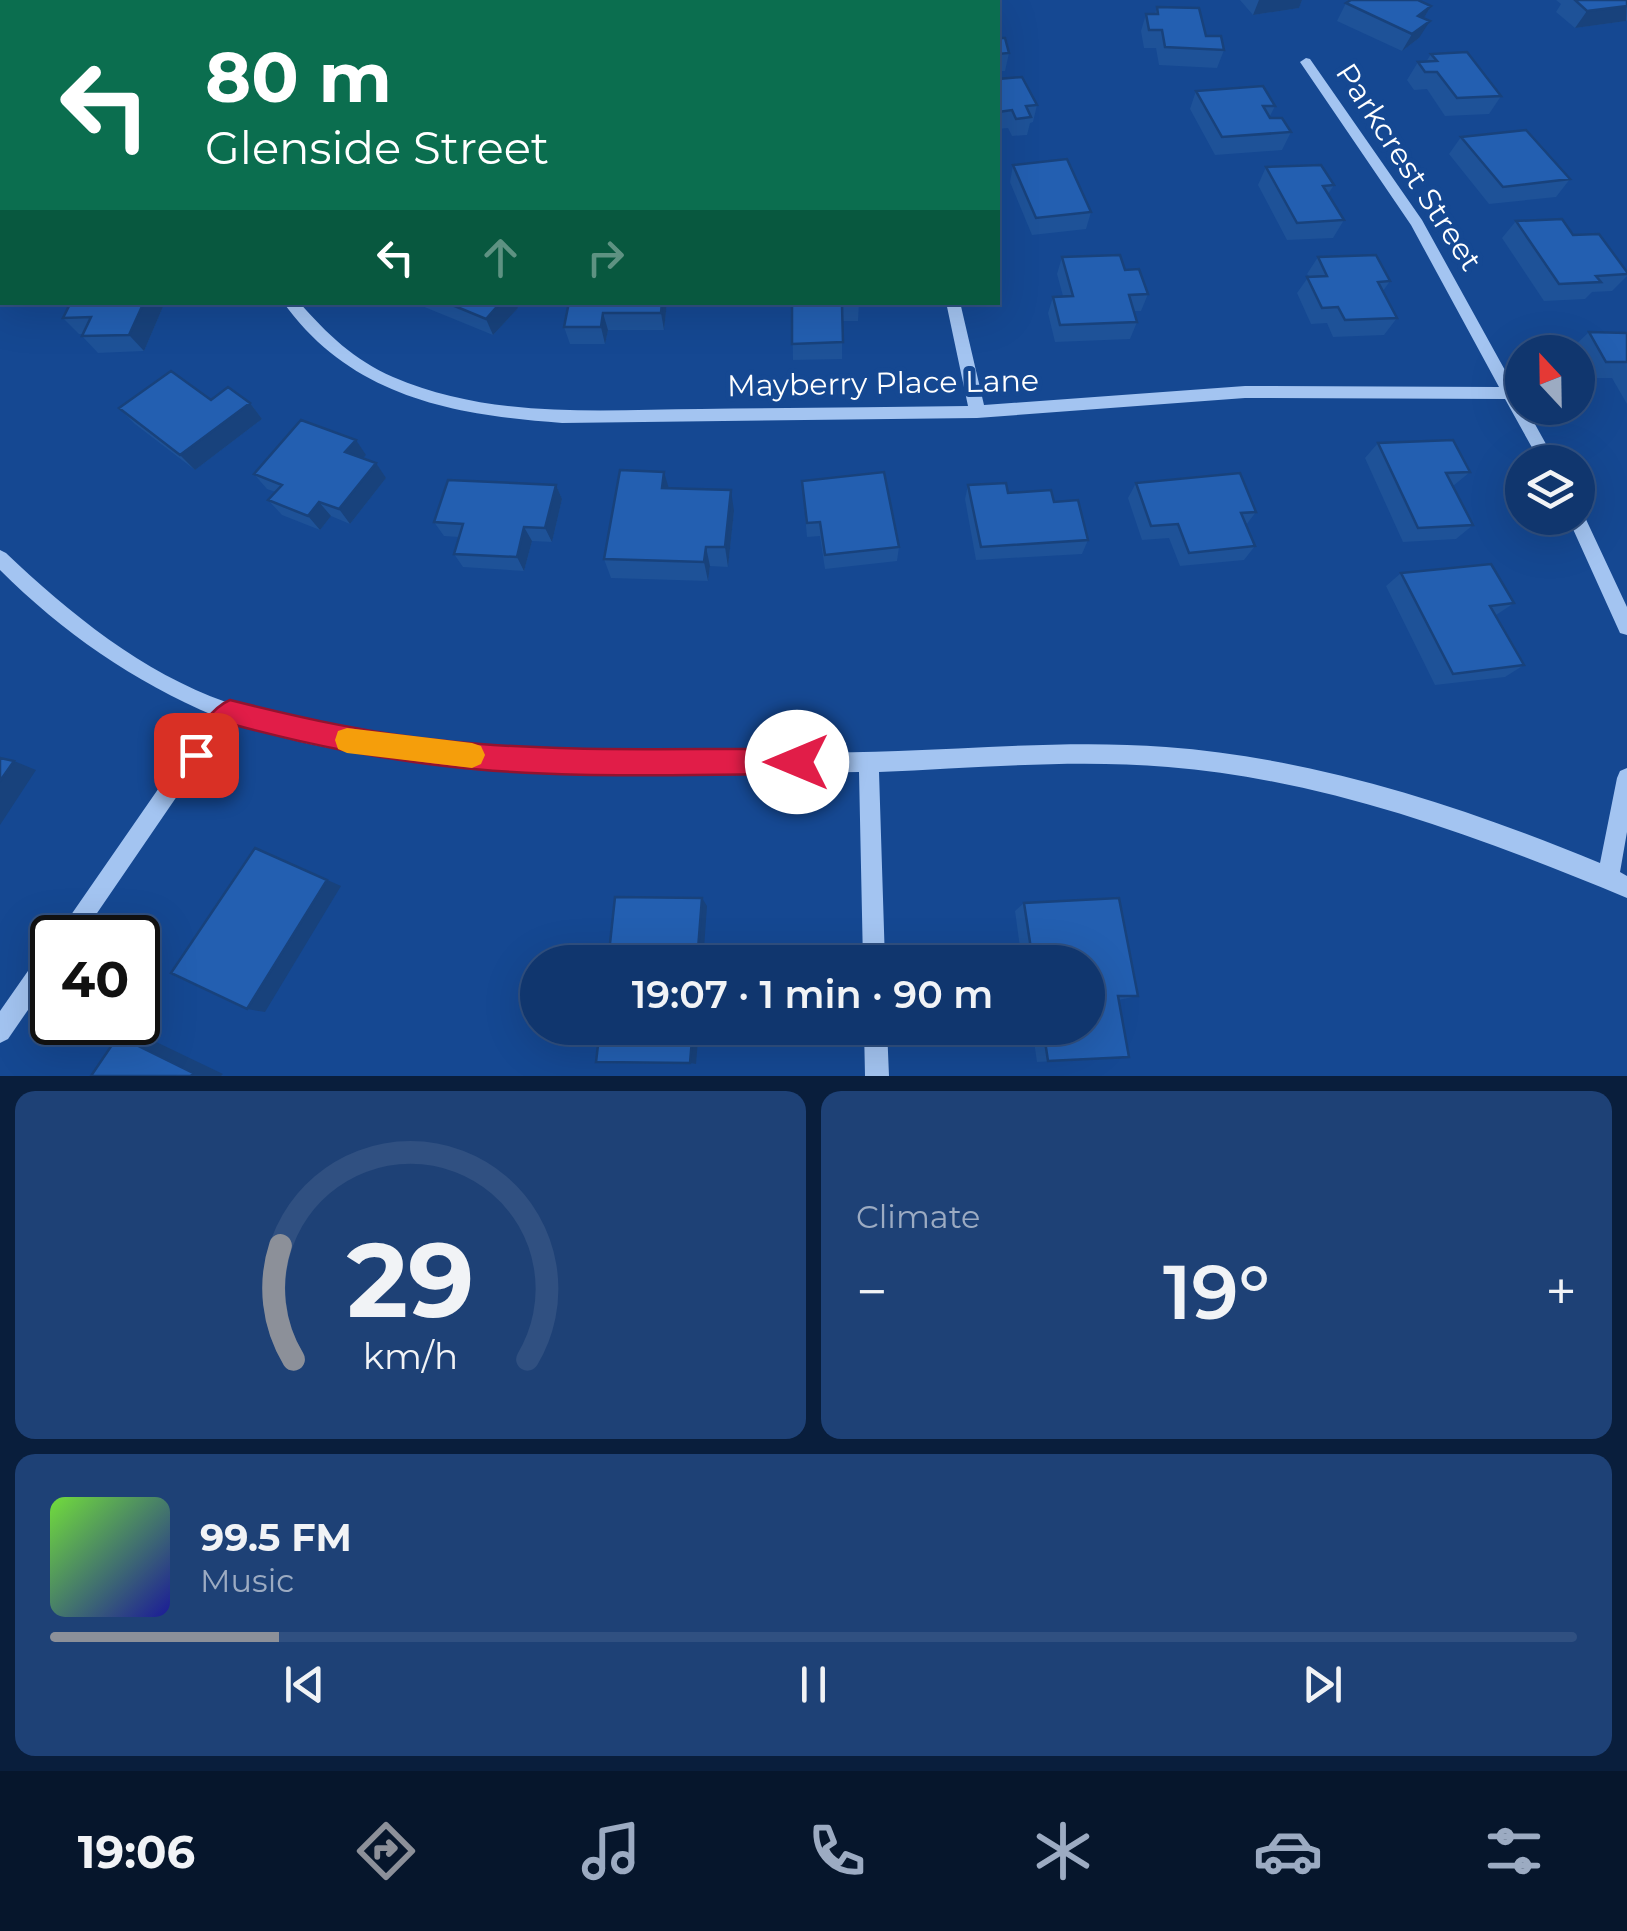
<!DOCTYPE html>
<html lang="en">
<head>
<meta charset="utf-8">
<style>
	:root { --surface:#10366e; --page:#1e4176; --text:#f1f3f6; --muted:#9cabc2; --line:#305081; --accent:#8c9099 }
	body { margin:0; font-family:Montserrat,sans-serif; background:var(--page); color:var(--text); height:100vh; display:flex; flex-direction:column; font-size:38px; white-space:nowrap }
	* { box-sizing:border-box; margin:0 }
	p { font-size:32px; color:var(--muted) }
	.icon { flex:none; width:55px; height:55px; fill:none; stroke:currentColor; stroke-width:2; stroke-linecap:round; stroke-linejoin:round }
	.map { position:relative; height:1076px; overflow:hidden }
	.details { display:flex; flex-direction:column; gap:15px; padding:15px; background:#091e3c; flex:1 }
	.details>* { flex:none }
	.top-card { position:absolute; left:0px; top:0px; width:1000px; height:305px; box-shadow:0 10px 40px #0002,0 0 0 2px var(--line); background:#0b6e4f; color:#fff; overflow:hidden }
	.needle { width:65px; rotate:338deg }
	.buttons { position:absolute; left:1505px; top:335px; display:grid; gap:20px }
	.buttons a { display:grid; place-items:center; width:90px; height:90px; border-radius:50%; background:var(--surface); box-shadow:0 10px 40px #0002,0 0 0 2px var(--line); font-size:50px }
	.speed { position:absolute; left:30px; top:915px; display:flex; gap:20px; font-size:50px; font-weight:700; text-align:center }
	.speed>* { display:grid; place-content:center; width:130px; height:130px; border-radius:50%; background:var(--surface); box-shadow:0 10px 40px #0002,0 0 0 2px var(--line); line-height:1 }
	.speed .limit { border:5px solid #111; border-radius:15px; background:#fff; color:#111 }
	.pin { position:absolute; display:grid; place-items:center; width:85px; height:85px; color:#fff; margin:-42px; border-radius:20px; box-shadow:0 5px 15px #0006 }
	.me { position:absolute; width:110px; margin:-55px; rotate:270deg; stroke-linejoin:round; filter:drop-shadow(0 0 8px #0008) }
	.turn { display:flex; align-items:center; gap:35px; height:210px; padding:0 40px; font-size:45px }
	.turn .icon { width:130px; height:130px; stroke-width:2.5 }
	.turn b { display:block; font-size:70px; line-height:85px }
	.lanes { display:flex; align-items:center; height:95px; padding:0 40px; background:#0003; justify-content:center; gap:50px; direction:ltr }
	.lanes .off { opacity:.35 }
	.big { font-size:75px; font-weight:600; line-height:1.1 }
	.details .widget { flex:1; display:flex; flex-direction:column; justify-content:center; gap:15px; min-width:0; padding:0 35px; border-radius:20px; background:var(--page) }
	.details .dial { align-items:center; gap:0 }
	.dial svg { height:260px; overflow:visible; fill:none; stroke:var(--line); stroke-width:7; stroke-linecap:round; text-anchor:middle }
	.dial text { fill:var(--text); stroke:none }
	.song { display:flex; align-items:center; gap:30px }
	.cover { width:120px; height:120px; border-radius:15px; background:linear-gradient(135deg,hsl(100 70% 55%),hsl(240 70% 35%)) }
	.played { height:10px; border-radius:5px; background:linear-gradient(90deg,var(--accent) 15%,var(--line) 15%) }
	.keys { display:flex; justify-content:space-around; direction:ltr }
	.heat { display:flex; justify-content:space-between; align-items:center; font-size:55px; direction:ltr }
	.details .tiles { flex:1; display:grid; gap:15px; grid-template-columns:1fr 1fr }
	.widget:last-child { grid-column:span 2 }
	.trip { position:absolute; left:520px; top:945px; width:585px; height:100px; border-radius:50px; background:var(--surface); box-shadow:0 10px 40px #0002,0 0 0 2px var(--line); font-weight:600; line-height:100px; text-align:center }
	.tabs { display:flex; height:160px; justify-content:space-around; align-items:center; background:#06162c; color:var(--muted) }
	.tabs .icon { width:70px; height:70px }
	.tabs .active { color:var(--accent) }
	.tabs b { font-size:45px; color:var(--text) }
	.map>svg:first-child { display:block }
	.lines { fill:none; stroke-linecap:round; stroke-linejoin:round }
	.minor { fill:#a3c4f1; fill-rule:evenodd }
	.wall { fill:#1e5298 }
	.shaded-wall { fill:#18427c }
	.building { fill:#235fb1; stroke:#18427c; stroke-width:2.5 }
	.route { fill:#e11d48; stroke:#92132f; stroke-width:2.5 }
	.slow { fill:#f59e0b }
	.labels { text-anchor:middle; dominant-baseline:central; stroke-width:10; stroke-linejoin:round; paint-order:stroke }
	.street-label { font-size:30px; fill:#fff; stroke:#154892 }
</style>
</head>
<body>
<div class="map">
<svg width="1627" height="1076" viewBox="0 0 1627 1076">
	<rect width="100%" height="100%" fill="#154892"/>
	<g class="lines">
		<path class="minor" d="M848,0H860V2H849Z
			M1306,58L1310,59L1422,220L1522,401V408H1526L1556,462H1540L1505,399L1245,398L977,418L562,423C453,415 351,397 283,302H299C327,334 354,360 393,377C490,419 599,410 701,409C790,408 879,407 968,406L946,302H960L984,405L1245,386L1499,387L1411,225L1300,62Z
			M2,102V110L0,111V103Z
			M1578,511L1583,513L1627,607V635L1620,633L1568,518H1578Z
			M0,550L6,553C69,613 143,673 226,702C360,748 524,750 664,751C742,752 821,754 898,751C988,748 1076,740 1166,747C1315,758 1462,806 1600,863L1617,778L1620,771L1627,768V832L1620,872L1627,876V898C1479,837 1329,780 1168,767C1072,759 976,768 879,772L885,962H863L859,772C785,773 711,771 636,770C507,769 357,765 233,723L186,783L80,938H55L172,769L215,716C134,682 62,632 0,570Z
			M52,945V975L8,1039L0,1043V1011L44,948Z
			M864,1028H887L889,1076H865Z"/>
	</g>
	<path class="wall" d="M741,0H785V2H741Z
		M1240,0H1302L1299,8L1253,15Z
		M1556,0H1627V20L1626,21L1575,28L1556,12L1561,4Z
		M1346,3L1431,6L1424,18L1419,38L1402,51L1337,21Z
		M1157,7L1206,36L1224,50L1217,68L1159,65L1156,48H1144L1141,31L1146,14H1155Z
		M998,38L1009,53L1005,71H998Z
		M1431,54L1501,96L1489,114L1445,116L1427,89L1414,90L1407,80L1418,62H1426Z
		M998,79L1037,105L1033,122L1030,123L1027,135L1012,136L1008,128L998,129Z
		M1196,91L1275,106L1269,118L1291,132L1282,150L1215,155L1190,109Z
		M1461,137L1570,179L1556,197L1489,204L1449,154Z
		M1013,165L1091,212L1086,229L1032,235L1010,182Z
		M1266,167L1334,185L1328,194L1344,220L1333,238L1287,240L1258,185Z
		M1516,221L1573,235L1627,272V276L1612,291L1592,292L1585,299L1544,301L1502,238Z
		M1062,257L1125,270L1148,294L1141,311H1134L1137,322L1130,339L1055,342L1048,313L1053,297L1063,296L1057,274Z
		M1318,257L1390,281L1383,291L1397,318L1384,335L1333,337L1327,323L1311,324L1297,293L1309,276L1307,274Z
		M165,302L144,351L98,353L82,336L83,334H79L63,318Z
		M420,302H516L518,308L493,335L422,306Z
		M569,302H667L664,330H608L605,344H570L564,327Z
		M792,302H859L858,321H842V359L793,360Z
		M1589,332L1627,333V404L1612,378H1588L1578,359V352H1574L1572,348Z
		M211,400L250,403L262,419L195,470L135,424L119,408Z
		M1378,443L1470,472L1453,486L1473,525L1456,539L1403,542L1365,458Z
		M366,455L363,459L386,478L350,524L331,516L320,530L282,515L268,500L276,492L267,489L254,474Z
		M802,481L899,547L897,561L825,569L820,536L807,537Z
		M1136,483L1256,512L1246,525L1255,546L1244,560L1180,566L1169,538L1142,540L1128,498Z
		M556,485L562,499L552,542L532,541L524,571L463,567L454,554L459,537L444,536L434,522Z
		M968,485L1054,502L1088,540L1082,554L976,560L965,499Z
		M669,488L734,511L728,567L710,566L708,581L611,578L604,559Z
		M1401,573L1514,603L1496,615L1524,665L1505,677L1435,685L1386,586Z
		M1024,903L1138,996L1118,1000L1129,1057L1037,1062L1032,1028H1088V962H1022L1015,911Z"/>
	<path class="shaded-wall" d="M1259,0H1302L1299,8L1253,15Z
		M1627,0L1626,21L1575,28L1587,11Z
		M1431,6L1421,23L1408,33L1418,16Z
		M1430,21L1419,38L1402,51L1412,34Z
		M144,302H165L144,351L129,335Z
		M501,302H516L518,308L493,335L486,319Z
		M662,302H667L664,330L661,313Z
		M603,313L608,330L605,344L601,327Z
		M250,403L262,419L195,470L180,455Z
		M356,440L366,455L356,467L345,452Z
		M376,463L386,478L350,524L339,509Z
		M664,472L670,492L662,488Z
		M556,485L562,499L552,542L545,528Z
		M731,490L734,511L728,567L725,547Z
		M319,502L331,516L320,530L308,516Z
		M524,527L532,541L524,571L517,557Z
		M706,547L710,566L708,581L704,562Z
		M14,761L36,770L0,825V781Z
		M255,848L341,886L265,1012L247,1009Z
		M702,898L707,906L703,962H697Z
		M693,1028H699L696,1064L690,1063Z
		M118,1036L150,1039L223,1074L221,1076H191Z"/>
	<path class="building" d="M1351,0H1418L1431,6L1418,16L1430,21L1412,34L1346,3Z
		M1575,0H1627V6L1587,11Z
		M1157,7L1199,8L1206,36H1221L1224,50L1165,47L1162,30H1149L1146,14H1158Z
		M998,38H1005L1009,53L998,54Z
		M1467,52L1501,96L1457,98L1437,72H1425L1418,62L1437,61L1431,54Z
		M1022,77L1037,105L1026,106L1031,117L1016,119L1012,110L998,112V79Z
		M1263,86L1275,106H1263L1270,118H1282L1291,132L1222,137L1196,91Z
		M1526,130L1570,179L1503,187L1461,137Z
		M1067,159L1091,212L1036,218L1013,165Z
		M1321,165L1334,185L1323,186L1344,220L1297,223L1266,167Z
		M1562,219L1573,235L1599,234L1627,272V274L1596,276L1601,282L1559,284L1516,221Z
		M1120,255L1125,270L1139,269L1148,294L1129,295L1137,322L1060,325L1053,297L1073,296L1062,257Z
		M1376,255L1390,281L1378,282L1397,318L1345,320L1338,307L1322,308L1307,277L1327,276L1318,257Z
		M71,302H144L129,335L82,336L91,317L63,318Z
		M445,302H501L486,319Z
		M569,302H662L661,313H603L601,327H564Z
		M792,302H859V304L842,305L843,342L792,344Z
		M1589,332L1627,333V362H1606Z
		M171,371L211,400L228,387L250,403L180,455L119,408Z
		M301,420L356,440L345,452L376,463L339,509L319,502L308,516L268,500L282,485L254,474Z
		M1453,440L1470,472L1446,473L1473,525L1418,528L1378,443Z
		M620,470L664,472L662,488L731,490L725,547H706L704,562L604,559Z
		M884,472L899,547L825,555L820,522L807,523L802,481Z
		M1240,473L1256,512L1241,513L1255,546L1189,553L1178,524L1151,526L1136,483Z
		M448,480L556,485L545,528L524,527L517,557L454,554L463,524L434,522Z
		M1006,483L1008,493L1051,490L1054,502L1078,500L1088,540L981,547L968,485Z
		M1491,564L1514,603L1490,606L1524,665L1453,674L1401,573Z
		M0,758L14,761L0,781Z
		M255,848L327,880L247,1009L171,973Z
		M615,897L702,898L697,962H608Z
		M1119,898L1138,996H1118L1129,1057L1048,1061L1043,1028H1088V962H1033L1024,903Z
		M563,1028H598L597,1035H562Z
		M600,1028H693L690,1063L596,1062Z
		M118,1036L193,1073L191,1076H91Z"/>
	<path class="route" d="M230,700C302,718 373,734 447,741C563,753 681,748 797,749L806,752L810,762L806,771L797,774C681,774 561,780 445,766C374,758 305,744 235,725L205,764L196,767L187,764L183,755C191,737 212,707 230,700Z"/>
	<path class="slow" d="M347,728L472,743L481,746L485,755L481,764L472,768L347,753L338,749L335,740L338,731Z"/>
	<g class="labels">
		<g class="street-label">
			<text transform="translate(1409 167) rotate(57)">Parkcrest Street</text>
			<text transform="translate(883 383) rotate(-1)">Mayberry Place Lane</text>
		</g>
	</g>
</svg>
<div class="buttons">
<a><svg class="needle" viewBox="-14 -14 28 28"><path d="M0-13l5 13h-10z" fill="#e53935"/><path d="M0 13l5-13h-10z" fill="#9cabc2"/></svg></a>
<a><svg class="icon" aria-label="layers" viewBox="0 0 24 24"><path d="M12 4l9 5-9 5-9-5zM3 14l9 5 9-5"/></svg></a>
</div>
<div class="speed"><div class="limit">40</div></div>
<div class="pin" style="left:196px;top:755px;background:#d93025"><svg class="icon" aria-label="arrive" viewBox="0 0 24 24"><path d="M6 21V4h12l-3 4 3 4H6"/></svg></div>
<svg class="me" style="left:797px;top:762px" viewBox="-20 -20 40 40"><circle r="19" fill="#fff"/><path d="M0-13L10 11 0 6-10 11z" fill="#e11d48"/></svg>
<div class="trip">19:07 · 1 min · 90 m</div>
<div class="top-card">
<div class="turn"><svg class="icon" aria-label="left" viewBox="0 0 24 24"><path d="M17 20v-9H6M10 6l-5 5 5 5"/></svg><div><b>80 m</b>Glenside Street</div></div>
<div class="lanes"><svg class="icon" aria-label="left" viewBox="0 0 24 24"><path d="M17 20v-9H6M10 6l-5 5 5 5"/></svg><svg class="icon off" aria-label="ahead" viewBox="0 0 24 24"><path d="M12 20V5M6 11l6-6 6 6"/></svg><svg class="icon off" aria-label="right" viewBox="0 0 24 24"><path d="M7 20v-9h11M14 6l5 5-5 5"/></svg></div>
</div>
</div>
<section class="details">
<div class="tiles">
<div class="widget dial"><svg viewBox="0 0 100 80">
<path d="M14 69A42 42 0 1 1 86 69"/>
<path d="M14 69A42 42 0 0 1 10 34" stroke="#8c9099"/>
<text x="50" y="56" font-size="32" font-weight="700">29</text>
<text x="50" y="72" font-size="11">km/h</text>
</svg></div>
<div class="widget"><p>Climate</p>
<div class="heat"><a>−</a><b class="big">19°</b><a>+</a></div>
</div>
<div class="widget">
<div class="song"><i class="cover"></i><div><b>99.5 FM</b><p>Music</p></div></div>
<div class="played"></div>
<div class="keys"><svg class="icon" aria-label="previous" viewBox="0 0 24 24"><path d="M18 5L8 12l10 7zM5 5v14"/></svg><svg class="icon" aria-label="pause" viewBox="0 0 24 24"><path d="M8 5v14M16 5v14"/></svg><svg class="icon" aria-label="next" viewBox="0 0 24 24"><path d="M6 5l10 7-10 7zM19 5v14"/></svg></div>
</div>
</div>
</section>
<nav class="tabs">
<b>19:06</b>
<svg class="icon active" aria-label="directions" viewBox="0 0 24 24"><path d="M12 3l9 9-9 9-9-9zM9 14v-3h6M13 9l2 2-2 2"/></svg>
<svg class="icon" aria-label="music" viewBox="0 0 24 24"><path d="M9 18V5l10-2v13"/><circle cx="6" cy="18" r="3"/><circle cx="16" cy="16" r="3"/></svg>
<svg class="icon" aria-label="phone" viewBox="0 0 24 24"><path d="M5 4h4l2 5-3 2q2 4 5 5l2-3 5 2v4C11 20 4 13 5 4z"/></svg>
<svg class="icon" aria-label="climate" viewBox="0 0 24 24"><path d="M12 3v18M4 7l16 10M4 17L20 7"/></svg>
<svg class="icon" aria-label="car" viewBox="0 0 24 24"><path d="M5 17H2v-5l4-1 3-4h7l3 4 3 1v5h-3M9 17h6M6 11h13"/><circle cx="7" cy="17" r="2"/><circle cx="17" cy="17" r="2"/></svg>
<svg class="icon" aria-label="filters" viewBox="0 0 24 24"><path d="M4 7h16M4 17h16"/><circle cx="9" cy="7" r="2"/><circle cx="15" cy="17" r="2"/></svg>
</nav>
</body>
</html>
